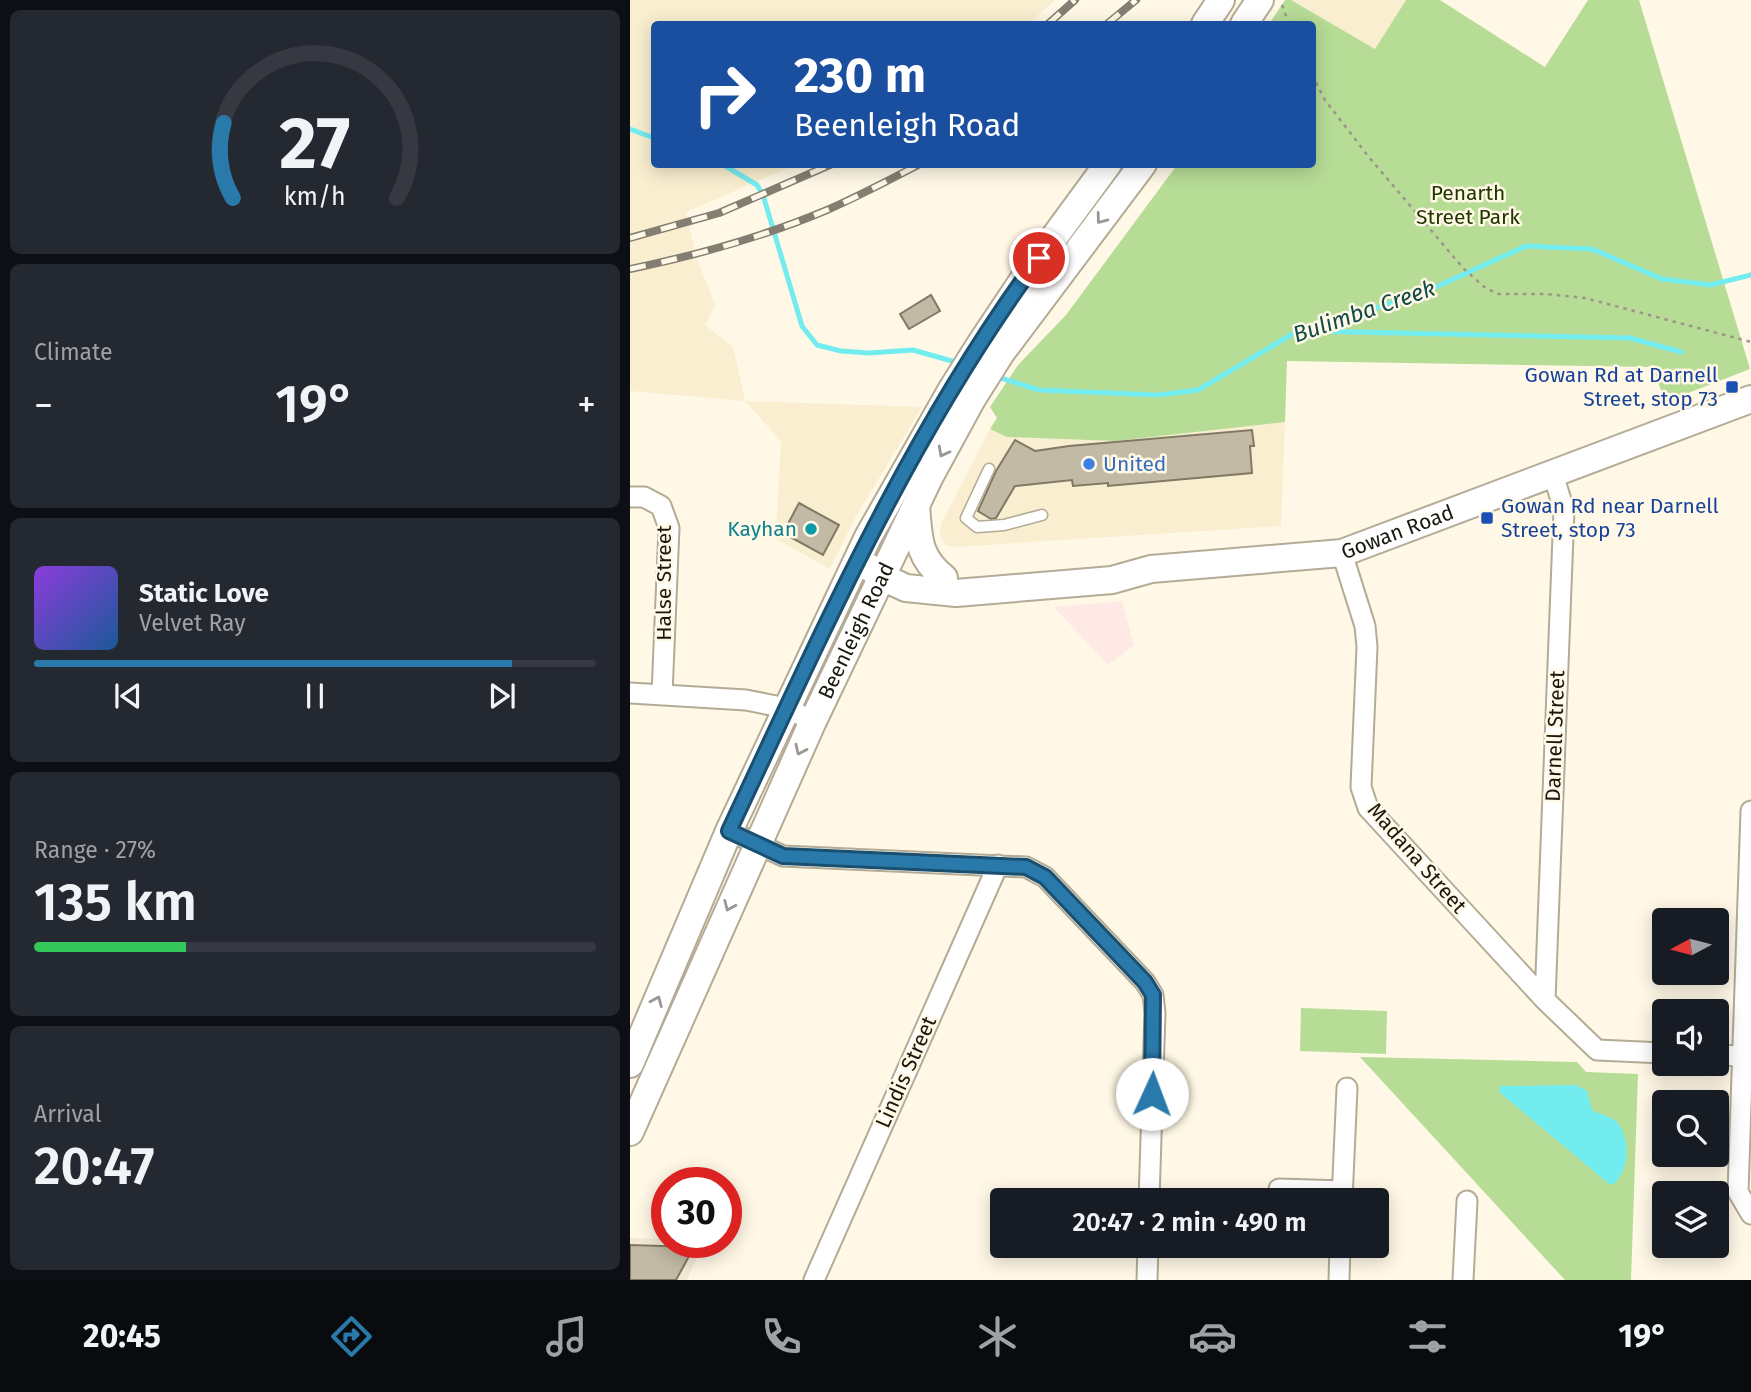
<!DOCTYPE html>
<html lang="en">
<head>
<meta charset="utf-8">
<style>
	:root { --surface:#171b24; --page:#242831; --text:#f1f3f6; --muted:#9ea1a6; --line:#363941; --accent:#297aab }
	body { margin:0; font-family:"Fira Sans",sans-serif; background:var(--page); color:var(--text); height:100vh; display:flex; flex-direction:column; font-size:26px; white-space:nowrap }
	* { box-sizing:border-box; margin:0 }
	p { font-size:23px; color:var(--muted) }
	.icon { flex:none; width:38px; height:38px; fill:none; stroke:currentColor; stroke-width:2; stroke-linecap:round; stroke-linejoin:round }
	.map { position:relative; flex:1; overflow:hidden }
	.panel { display:flex; flex-direction:column; gap:10px; padding:10px; background:#0d0f14; width:630px }
	.panel>* { flex:none }
	.guide { position:absolute; left:21px; top:21px; width:665px; height:147px; border-radius:7px; box-shadow:0 4px 18px #0003; background:#1a4fa0; color:#fff; overflow:hidden }
	.needle { width:46px; rotate:263deg }
	.buttons { position:absolute; left:1022px; top:908px; display:grid; gap:14px }
	.buttons a { display:grid; place-items:center; width:77px; height:77px; border-radius:7px; background:var(--surface); box-shadow:0 4px 18px #0003; font-size:35px }
	.speed { position:absolute; left:21px; top:1167px; display:flex; gap:14px; font-size:35px; font-weight:700; text-align:center }
	.speed>* { display:grid; place-content:center; width:91px; height:91px; border-radius:50%; background:var(--surface); box-shadow:0 4px 18px #0003; line-height:1 }
	.speed .limit { border:10px solid #d22; background:#fff; color:#111 }
	.pin { position:absolute; display:grid; place-items:center; width:60px; height:60px; color:#fff; margin:-30px; border:4px solid #fff; border-radius:50%; box-shadow:0 2px 7px #0007 }
	.me { position:absolute; width:77px; margin:-38px; rotate:2deg; stroke-linejoin:round; filter:drop-shadow(0 0 5px #0008) }
	.turn { display:flex; align-items:center; gap:24px; height:147px; padding:0 28px; font-size:32px }
	.turn .icon { width:91px; height:91px; stroke-width:2.5 }
	.turn b { display:block; font-size:49px; line-height:60px }
	.big { font-size:52px; font-weight:600; line-height:1.1 }
	.panel .card { flex:1; display:flex; flex-direction:column; justify-content:center; gap:10px; min-width:0; padding:0 24px; border-radius:10px; background:var(--page) }
	.panel .dial { align-items:center; gap:0 }
	.dial svg { height:182px; overflow:visible; fill:none; stroke:var(--line); stroke-width:7; stroke-linecap:round; text-anchor:middle }
	.dial text { fill:var(--text); stroke:none }
	.song { display:flex; align-items:center; gap:21px }
	.cover { width:84px; height:84px; border-radius:10px; background:linear-gradient(135deg,hsl(270 70% 55%),hsl(210 70% 35%)) }
	.played { height:7px; border-radius:4px; background:linear-gradient(90deg,var(--accent) 85%,var(--line) 85%) }
	.keys { display:flex; justify-content:space-around; direction:ltr }
	.heat { display:flex; justify-content:space-between; align-items:center; font-size:38px; direction:ltr }
	.charge { height:10px; border-radius:5px; background:linear-gradient(90deg,#34c759 27%,var(--line) 0) }
	.trip { position:absolute; left:360px; top:1188px; width:399px; height:70px; border-radius:7px; background:var(--surface); box-shadow:0 4px 18px #0003; font-weight:600; line-height:70px; text-align:center }
	.tabs { display:flex; height:112px; justify-content:space-around; align-items:center; background:#090b0e; color:var(--muted) }
	.tabs .icon { width:49px; height:49px }
	.tabs .active { color:var(--accent) }
	.tabs b { font-size:32px; color:var(--text) }
	main { display:flex; flex:1; min-height:0 }
	.map>svg:first-child { display:block }
	.built { fill:#f9eecf }
	.industrial { fill:#fee9e5 }
	.medical { fill:#f5e9d5 }
	.green { fill:#b7dc96 }
	.water { fill:#73ecf0 }
	.lines { fill:none; stroke-linecap:round; stroke-linejoin:round }
	.stream { stroke:#73ecf0; stroke-width:5 }
	.building { fill:#c2baa4; stroke:#807964; stroke-width:2 }
	.service-casing { stroke:#b3ab95; stroke-width:13 }
	.minor-casing { stroke:#b3ab95; stroke-width:23 }
	.secondary-casing { stroke:#b3ab95; stroke-width:30 }
	.path { stroke:#9b9688; stroke-width:2.5; stroke-dasharray:3.5 5; stroke-linecap:butt }
	.service { stroke:#fff; stroke-width:10 }
	.minor { stroke:#fff; stroke-width:19 }
	.secondary { stroke:#fff; stroke-width:26 }
	.rail-casing { stroke:#837e71; stroke-width:8 }
	.rail { stroke:#fff8e6; stroke-width:5; stroke-dasharray:16; stroke-linecap:butt }
	.oneway { stroke:#989793 }
	.route-casing { stroke:#1b4f6f; stroke-width:18 }
	.route { stroke:#297aab; stroke-width:12 }
	.transit-dot { fill:#1a4fb4; stroke:#fff8e6; stroke-width:2.5 }
	.shop-dot { fill:#3f7fe0; stroke:#fff8e6; stroke-width:2.5 }
	.culture-dot { fill:#0f9aa8; stroke:#fff8e6; stroke-width:2.5 }
	.labels { text-anchor:middle; dominant-baseline:central; stroke-width:5; stroke-linejoin:round; paint-order:stroke }
	.park-label { font-size:21px; fill:#203700; stroke:#fff8e6 }
	.transit-label { font-size:21px; fill:#164399; stroke:#fff8e6; text-anchor:end }
	.shop-label { font-size:21px; fill:#366cbe; stroke:#fff8e6; text-anchor:start }
	.culture-label { font-size:21px; fill:#0d838f; stroke:#fff8e6; text-anchor:end }
	.street-label { font-size:21px; fill:#1a170f; stroke:#fff8e6 }
	.water-label { font-size:23px; font-style:italic; fill:#12494b; stroke:#fff8e6 }
</style>
</head>
<body>
<main>
<section class="panel">
<div class="card dial"><svg viewBox="0 0 100 80">
<path d="M14 69A42 42 0 1 1 86 69"/>
<path d="M14 69A42 42 0 0 1 10 36" stroke="#297aab"/>
<text x="50" y="56" font-size="32" font-weight="700">27</text>
<text x="50" y="72" font-size="11">km/h</text>
</svg></div>
<div class="card"><p>Climate</p>
<div class="heat"><a>−</a><b class="big">19°</b><a>+</a></div>
</div>
<div class="card">
<div class="song"><i class="cover"></i><div><b>Static Love</b><p>Velvet Ray</p></div></div>
<div class="played"></div>
<div class="keys"><svg class="icon" aria-label="previous" viewBox="0 0 24 24"><path d="M18 5L8 12l10 7zM5 5v14"/></svg><svg class="icon" aria-label="pause" viewBox="0 0 24 24"><path d="M8 5v14M16 5v14"/></svg><svg class="icon" aria-label="next" viewBox="0 0 24 24"><path d="M6 5l10 7-10 7zM19 5v14"/></svg></div>
</div>
<div class="card"><p>Range · 27%</p><b class="big">135 km</b><div class="charge"></div></div>
<div class="card"><p>Arrival</p><b class="big">20:47</b></div>
</section>
<div class="map">
<svg width="1121" height="1280" viewBox="0 0 1121 1280">
	<rect width="100%" height="100%" fill="#fff8e6"/>
	<path class="built" d="M0,0H425L398,24H24V164L165,165L56,212L66,256L85,305L75,325L103,347L115,401L292,407L224,520L200,569L141,536L147,518L151,441L115,401L0,391Z
		M661,0H776L745,49Z
		M655,422L651,526L325,547L316,545L310,536L311,524L360,429L377,437L485,441Z"/>
	<path class="industrial" d="M492,601L504,645L478,665L424,607Z"/>
	<path class="medical" d="M0,1238L37,1239V1242L73,1243L57,1280H0Z"/>
	<path class="green" d="M655,0H661L745,49L776,0H810L915,67L958,0H1009L1120,369L1035,402L1023,367L657,361L655,422L485,441L377,437L360,429L367,418L360,407L388,365L436,315L547,165L682,164V24H639Z
		M671,1008L757,1011L756,1054L670,1051Z
		M730,1057L947,1062L956,1072L1008,1074L1001,1280H935Z"/>
	<path class="water" d="M946,1085L957,1091L962,1110C969,1114 981,1116 987,1122C1001,1138 999,1171 984,1184H979L869,1092L870,1086Z"/>
	<g class="lines">
		<path class="stream" d="M0,129L24,138
			M92,164L127,185L133,195L172,326L187,345L211,351L239,353L283,350L329,363
			M678,331L1000,338L1051,352
			M364,376L409,390L529,395L568,390L669,330L718,318L806,287L896,246L962,249L1032,279L1080,285L1121,275"/>
	</g>
	<path class="building" d="M301,295L310,311L279,329L270,314Z
		M622,430L624,446H620L622,473L478,486V483L443,486L442,480L385,486L366,518L361,519L348,511L366,471L385,440L405,451L439,446Z
		M169,503L209,525L193,555L153,533Z
		M0,1245L64,1247L46,1280H0Z"/>
	<g class="lines">
		<g class="service-casing">
			<path id="service" d="M359,469L336,518L347,527L374,525L412,515"/>
		</g>
		<g class="minor-casing">
			<path id="minor" d="M0,497H14L31,506L39,528L32,694
				M712,553L735,626L737,647L731,787L738,808L915,1000L967,1050L1034,1053
				M0,693L116,700L156,708L183,721
				M1121,811L1108,1192L1121,1214
				M99,831L153,856L396,867L415,877L515,982L523,995L525,1013L519,1200
				M915,1000L934,510L923,474
				M1087,1055L1111,1056
				M649,1189L713,1191
				M712,1200L717,1088
				M184,1280L368,865
				M517,1280L518,1246
				M709,1280L710,1246
				M833,1280L837,1201"/>
		</g>
		<g class="secondary-casing">
			<g id="secondary">
				<path d="M575,24L591,0"/>
				<path d="M614,24L630,0"/>
				<path d="M286,506C289,538 287,556 314,578"/>
				<path id="s1" d="M239,567L252,577L276,588L326,593L482,580L521,569L712,553L1121,399"/>
				<path d="M0,1064L99,831L238,537L322,389L351,343L395,277L478,164"/>
				<path id="s2" d="M0,1132L183,721L300,476L342,399L371,353L513,164"/>
			</g>
		</g>
		<path class="path" d="M652,5L659,24
			M682,75L695,100L738,156L833,268L853,286L867,294H916L955,298L1121,342"/>
		<use href="#service" class="service"/>
		<use href="#minor" class="minor"/>
		<use href="#secondary" class="secondary"/>
		<g class="rail-casing">
			<path id="rail" d="M418,24L445,0
				M477,24L506,0
				M0,238L89,213L202,164
				M0,269C68,255 133,237 197,210C229,196 259,180 290,164"/>
		</g>
		<use href="#rail" class="rail"/>
	</g>
	<defs><path id="oneway-chevron" d="M-2-3.5L2.5 0L-2 3.5" fill="none" stroke-width="1.6" stroke-linecap="round" stroke-linejoin="round" transform="scale(1.75)"/></defs>
	<g class="oneway">
		<use href="#oneway-chevron" transform="translate(471 219) rotate(127)"/>
		<use href="#oneway-chevron" transform="translate(313 452) rotate(118)"/>
		<use href="#oneway-chevron" transform="translate(170 750) rotate(115)"/>
		<use href="#oneway-chevron" transform="translate(99 906) rotate(114)"/>
		<use href="#oneway-chevron" transform="translate(27 1001) rotate(-67)"/>
	</g>
	<g class="lines">
		<g class="route-casing">
			<path id="route" d="M409,258C279,434 191,635 99,831L153,856L396,867L415,877L515,982L523,995L522,1094"/>
		</g>
		<use href="#route" class="route"/>
	</g>
	<g class="transit-dot">
		<rect x="1095" y="380" width="14" height="14" rx="3.5"/>
		<rect x="850" y="511" width="14" height="14" rx="3.5"/>
	</g>
	<circle class="shop-dot" cx="459" cy="464" r="7"/>
	<circle class="culture-dot" cx="181" cy="529" r="7"/>
	<g class="labels">
		<g class="park-label">
			<text x="838" y="193">Penarth<tspan x="838" dy="24">Street Park</tspan></text>
		</g>
		<g class="transit-label">
			<text x="1088" y="375">Gowan Rd at Darnell<tspan x="1088" dy="24">Street, stop 73</tspan></text>
			<text x="871" y="506" text-anchor="start">Gowan Rd near Darnell<tspan x="871" dy="24">Street, stop 73</tspan></text>
		</g>
		<g class="shop-label">
			<text x="473" y="464">United</text>
		</g>
		<g class="culture-label">
			<text x="167" y="529">Kayhan</text>
		</g>
		<g class="street-label">
			<text stroke="none"><textPath href="#s1" startOffset="541">Gowan Road</textPath></text>
			<text transform="translate(34 583) rotate(-90)">Halse Street</text>
			<text stroke="none"><textPath href="#s2" startOffset="550">Beenleigh Road</textPath></text>
			<text transform="translate(925 736) rotate(-88)">Darnell Street</text>
			<text transform="translate(787 858) rotate(49)">Madana Street</text>
			<text transform="translate(276 1072) rotate(-66)">Lindis Street</text>
		</g>
		<g class="water-label">
			<text transform="translate(734 311) rotate(-19)">Bulimba Creek</text>
		</g>
	</g>
</svg>
<div class="buttons">
<a><svg class="needle" viewBox="-14 -14 28 28"><path d="M0-13l5 13h-10z" fill="#e53935"/><path d="M0 13l5-13h-10z" fill="#9ea1a6"/></svg></a>
<a><svg class="icon" aria-label="sound" viewBox="0 0 24 24"><path d="M4 9h4l5-4v14l-5-4H4zM17 9q2 3 0 6"/></svg></a>
<a><svg class="icon" aria-label="search" viewBox="0 0 24 24"><circle cx="10" cy="10" r="6"/><path d="M15 15l6 6"/></svg></a>
<a><svg class="icon" aria-label="layers" viewBox="0 0 24 24"><path d="M12 4l9 5-9 5-9-5zM3 14l9 5 9-5"/></svg></a>
</div>
<div class="speed"><div class="limit">30</div></div>
<div class="pin" style="left:409px;top:258px;background:#d93025"><svg class="icon" aria-label="arrive" viewBox="0 0 24 24"><path d="M6 21V4h12l-3 4 3 4H6"/></svg></div>
<svg class="me" style="left:522px;top:1094px" viewBox="-20 -20 40 40"><circle r="19" fill="#fff"/><path d="M0-13L10 11 0 6-10 11z" fill="#297aab"/></svg>
<div class="trip">20:47 · 2 min · 490 m</div>
<div class="guide">
<div class="turn"><svg class="icon" aria-label="right" viewBox="0 0 24 24"><path d="M7 20v-9h11M14 6l5 5-5 5"/></svg><div><b>230 m</b>Beenleigh Road</div></div>
</div>
</div>
</main>
<nav class="tabs">
<b>20:45</b>
<svg class="icon active" aria-label="directions" viewBox="0 0 24 24"><path d="M12 3l9 9-9 9-9-9zM9 14v-3h6M13 9l2 2-2 2"/></svg>
<svg class="icon" aria-label="music" viewBox="0 0 24 24"><path d="M9 18V5l10-2v13"/><circle cx="6" cy="18" r="3"/><circle cx="16" cy="16" r="3"/></svg>
<svg class="icon" aria-label="phone" viewBox="0 0 24 24"><path d="M5 4h4l2 5-3 2q2 4 5 5l2-3 5 2v4C11 20 4 13 5 4z"/></svg>
<svg class="icon" aria-label="climate" viewBox="0 0 24 24"><path d="M12 3v18M4 7l16 10M4 17L20 7"/></svg>
<svg class="icon" aria-label="car" viewBox="0 0 24 24"><path d="M5 17H2v-5l4-1 3-4h7l3 4 3 1v5h-3M9 17h6M6 11h13"/><circle cx="7" cy="17" r="2"/><circle cx="17" cy="17" r="2"/></svg>
<svg class="icon" aria-label="filters" viewBox="0 0 24 24"><path d="M4 7h16M4 17h16"/><circle cx="9" cy="7" r="2"/><circle cx="15" cy="17" r="2"/></svg>
<b>19°</b>
</nav>
</body>
</html>
